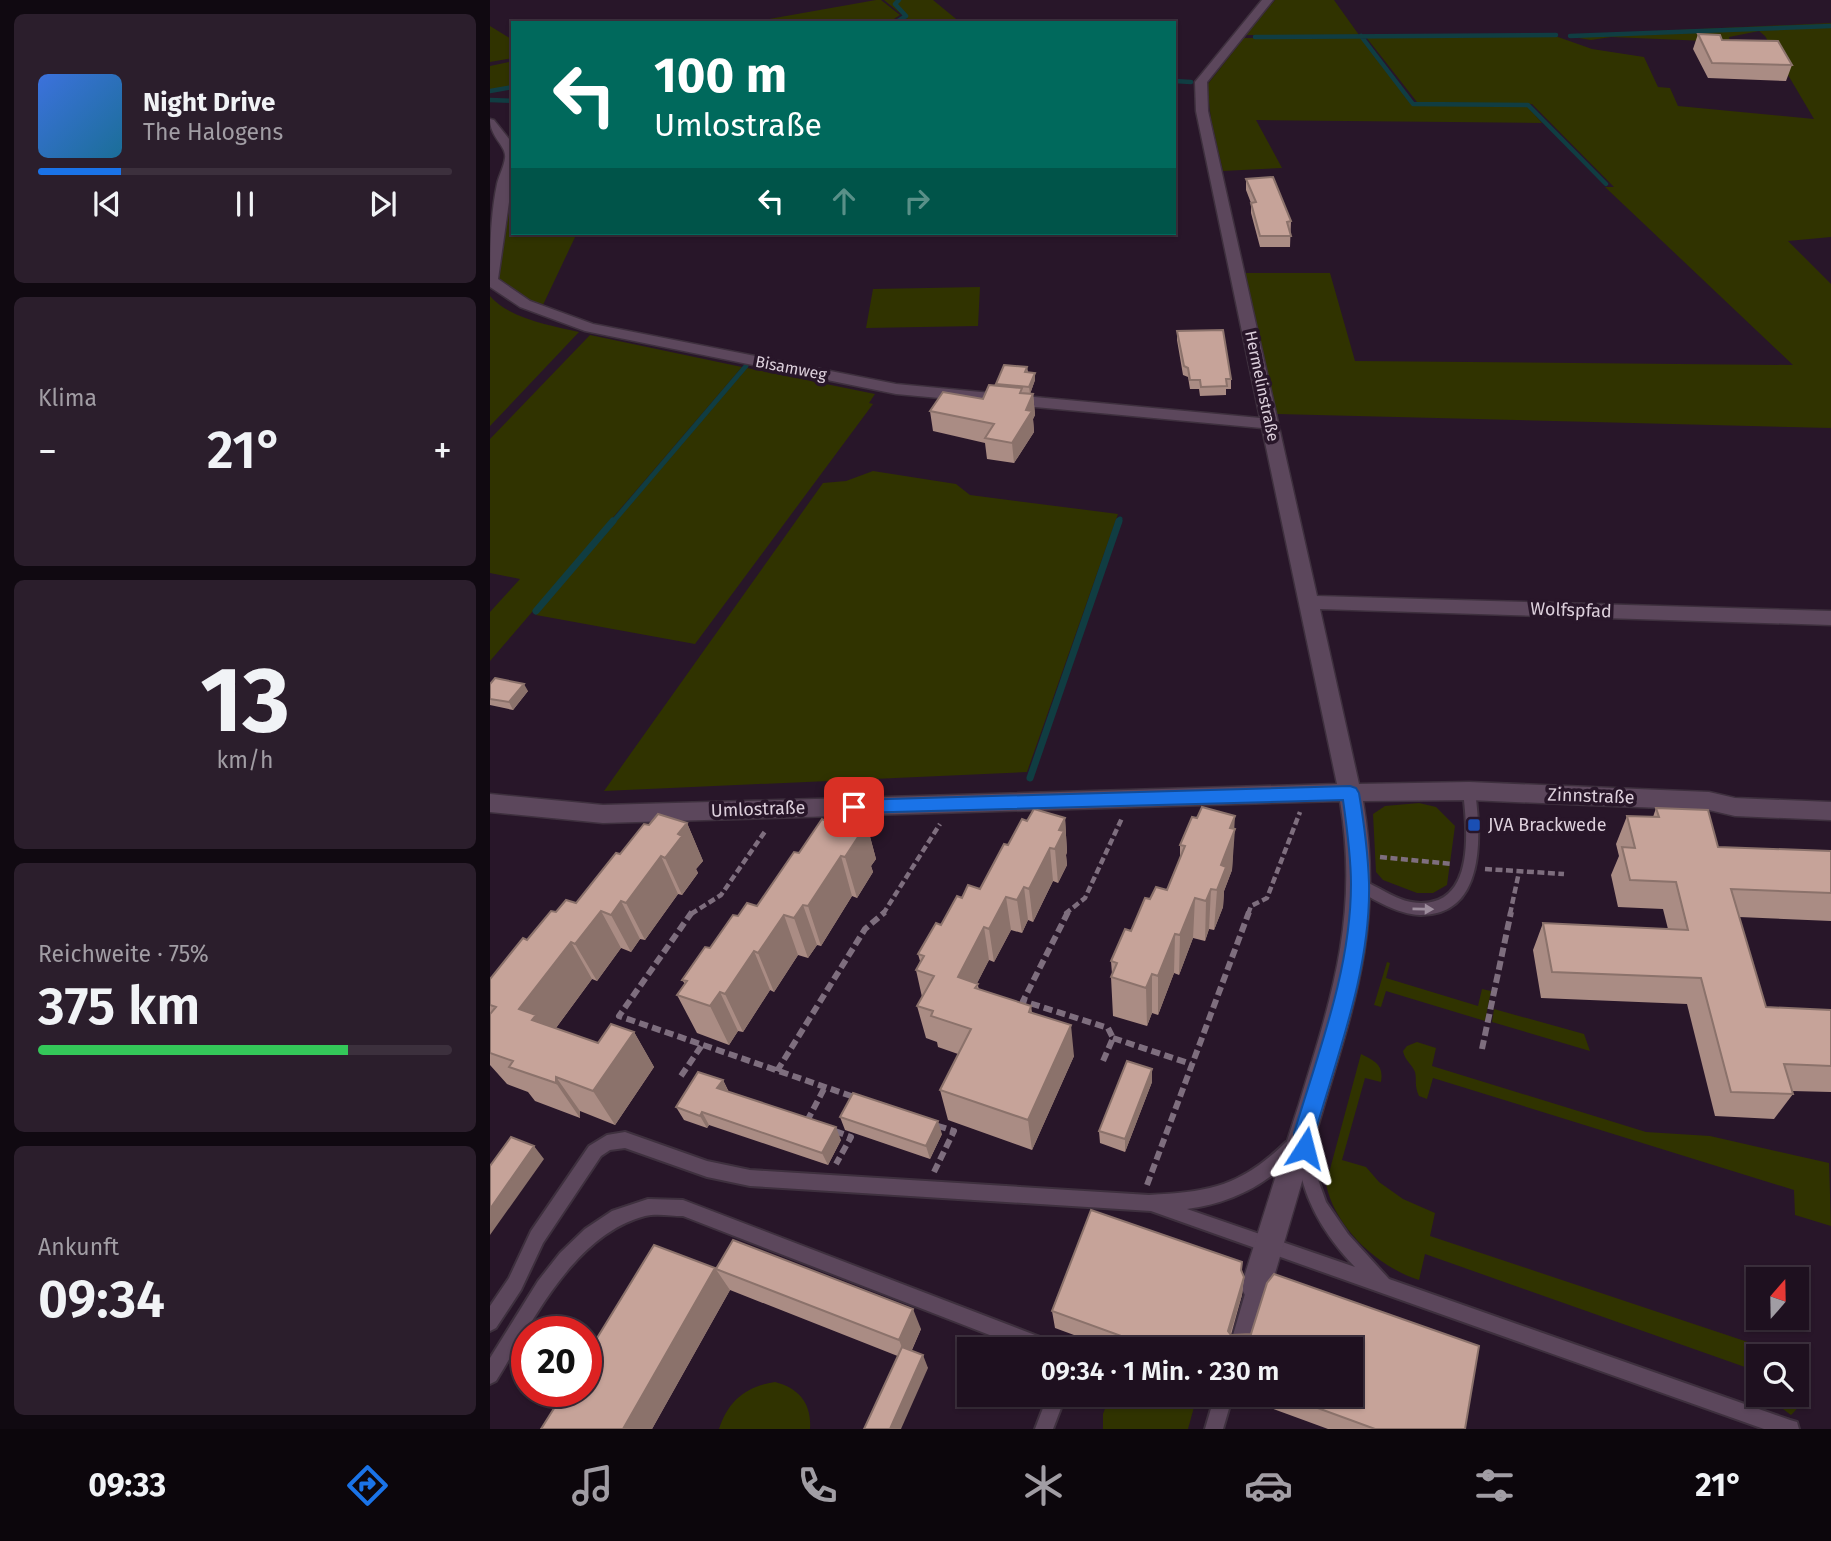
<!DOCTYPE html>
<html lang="de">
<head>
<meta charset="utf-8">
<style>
	:root { --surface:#1e101f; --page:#2b1e2c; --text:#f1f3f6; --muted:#a19da4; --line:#3c303d; --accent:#1a73e8 }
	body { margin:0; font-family:"Fira Sans",sans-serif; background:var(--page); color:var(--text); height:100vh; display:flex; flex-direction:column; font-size:26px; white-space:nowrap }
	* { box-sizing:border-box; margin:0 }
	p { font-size:23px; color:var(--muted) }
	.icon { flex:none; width:38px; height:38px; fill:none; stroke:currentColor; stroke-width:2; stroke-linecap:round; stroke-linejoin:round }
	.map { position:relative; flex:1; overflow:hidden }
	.sheet { display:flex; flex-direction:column; gap:14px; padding:14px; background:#100911; width:490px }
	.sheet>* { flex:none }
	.guide { position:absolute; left:21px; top:21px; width:665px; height:214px; border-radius:0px; box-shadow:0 2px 5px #0004,0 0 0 2px var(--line); background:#00695c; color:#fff; overflow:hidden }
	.needle { width:46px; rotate:20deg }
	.tools { position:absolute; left:1256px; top:1267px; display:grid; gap:14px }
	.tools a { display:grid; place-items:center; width:63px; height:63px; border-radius:0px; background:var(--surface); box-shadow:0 2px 5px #0004,0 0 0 2px var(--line); font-size:35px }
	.speed { position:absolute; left:21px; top:1316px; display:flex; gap:14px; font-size:35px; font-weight:700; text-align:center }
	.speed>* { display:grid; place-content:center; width:91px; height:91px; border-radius:50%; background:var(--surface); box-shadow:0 2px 5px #0004,0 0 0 2px var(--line); line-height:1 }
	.speed .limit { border:10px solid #d22; background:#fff; color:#111 }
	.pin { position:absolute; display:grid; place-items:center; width:60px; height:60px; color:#fff; margin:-30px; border-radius:14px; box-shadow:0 4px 10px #0006 }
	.me { position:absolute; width:77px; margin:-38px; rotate:9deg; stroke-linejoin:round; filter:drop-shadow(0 0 5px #0008) }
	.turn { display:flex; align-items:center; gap:24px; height:147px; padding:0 28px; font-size:32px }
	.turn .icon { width:91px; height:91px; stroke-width:2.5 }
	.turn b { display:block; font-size:49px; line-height:60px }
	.lanes { display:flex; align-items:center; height:66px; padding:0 28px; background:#0003; justify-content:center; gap:35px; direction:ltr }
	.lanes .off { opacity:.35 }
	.big { font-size:52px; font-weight:600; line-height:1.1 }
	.sheet .card { flex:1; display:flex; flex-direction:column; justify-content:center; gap:10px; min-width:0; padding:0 24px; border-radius:10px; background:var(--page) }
	.sheet .dial { align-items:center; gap:0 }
	.dial b { font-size:91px; line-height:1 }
	.song { display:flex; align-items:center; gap:21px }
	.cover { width:84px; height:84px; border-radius:10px; background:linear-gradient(135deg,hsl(220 70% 55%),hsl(200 70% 35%)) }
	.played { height:7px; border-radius:4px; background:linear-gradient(90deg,var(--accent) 20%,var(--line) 20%) }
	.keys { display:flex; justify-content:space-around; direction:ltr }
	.heat { display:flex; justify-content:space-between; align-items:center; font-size:38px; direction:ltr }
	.charge { height:10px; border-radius:5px; background:linear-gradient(90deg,#34c759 75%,var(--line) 0) }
	.trip { position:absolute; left:467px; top:1337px; width:406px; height:70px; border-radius:0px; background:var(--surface); box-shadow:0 2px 5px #0004,0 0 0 2px var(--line); font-weight:600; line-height:70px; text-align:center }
	.dock { display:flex; height:112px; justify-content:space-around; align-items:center; background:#0c060c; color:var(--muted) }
	.dock .icon { width:49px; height:49px }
	.dock .current { color:var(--accent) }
	.dock b { font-size:32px; color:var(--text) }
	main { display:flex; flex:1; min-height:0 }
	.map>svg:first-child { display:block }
	.green { fill:#303300 }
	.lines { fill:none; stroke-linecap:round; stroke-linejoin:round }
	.stream-far2 { stroke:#103d42; stroke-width:4.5 }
	.stream-far1 { stroke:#103d42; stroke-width:5 }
	.stream { stroke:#103d42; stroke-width:7 }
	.lane-casing { stroke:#3e303e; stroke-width:4 }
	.street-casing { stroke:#3e303e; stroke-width:3 }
	.path-far1 { stroke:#7e6e7e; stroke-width:4.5; stroke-dasharray:7 3.5; stroke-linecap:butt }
	.path { stroke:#7e6e7e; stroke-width:6; stroke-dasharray:9 4.5; stroke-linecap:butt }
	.lane { fill:#5c475c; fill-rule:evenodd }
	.street { fill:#5c475c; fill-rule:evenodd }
	.wall { fill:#aa8c84 }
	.shaded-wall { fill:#8b726b }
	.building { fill:#c6a399; stroke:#8b726b; stroke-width:2 }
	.oneway { fill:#9c8c9c }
	.route { fill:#1a73e8; stroke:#114b97; stroke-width:2 }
	.transit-dot { fill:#1a4fb4; stroke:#281629; stroke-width:2.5 }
	.labels { text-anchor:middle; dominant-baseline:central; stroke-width:7; stroke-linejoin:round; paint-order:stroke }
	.far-street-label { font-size:16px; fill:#ddd0dc; stroke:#281629 }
	.street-label { font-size:18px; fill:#ddd0dc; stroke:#281629 }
	.poi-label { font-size:18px; fill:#ddd0dc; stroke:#281629; text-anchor:start }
</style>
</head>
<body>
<main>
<section class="sheet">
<div class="card">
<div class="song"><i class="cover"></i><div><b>Night Drive</b><p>The Halogens</p></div></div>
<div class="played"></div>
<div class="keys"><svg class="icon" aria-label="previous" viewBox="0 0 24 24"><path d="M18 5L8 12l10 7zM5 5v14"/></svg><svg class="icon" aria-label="pause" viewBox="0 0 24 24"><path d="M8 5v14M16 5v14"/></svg><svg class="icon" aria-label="next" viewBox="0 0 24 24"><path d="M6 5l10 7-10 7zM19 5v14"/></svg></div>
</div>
<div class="card"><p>Klima</p>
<div class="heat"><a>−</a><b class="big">21°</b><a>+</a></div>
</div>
<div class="card dial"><b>13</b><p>km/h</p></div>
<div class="card"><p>Reichweite · 75%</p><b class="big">375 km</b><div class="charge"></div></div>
<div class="card"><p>Ankunft</p><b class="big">09:34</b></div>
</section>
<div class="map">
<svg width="1341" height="1429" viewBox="0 0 1341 1429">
	<rect width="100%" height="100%" fill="#281629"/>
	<path class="green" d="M386,0H391L410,15L398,23H257Z
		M394,0H443L471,23H422Z
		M785,0H844L869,35H756Z
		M1341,23V237L1298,241L1341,284V428L787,414L755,273H840L865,361L1303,365L1115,187H1124L1042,104L927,102L876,37H1068L1102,49L1154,57L1168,87L1180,88L1188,106L1324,119L1275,36L1269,31L1239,37L1240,42L1121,37L1101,40L1083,37L1081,35Z
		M0,26L23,40V58L0,62Z
		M870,37L922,105L1038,107L1052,123L766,120L792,168L733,171L721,119L717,85L754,38Z
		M23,61V86L0,90V66Z
		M13,213H23V233H87L52,307L22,293L8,278Z
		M490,287L488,326L376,328L383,289Z
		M0,296C18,318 63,326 89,332L0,426Z
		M100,335L252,367L0,661V612L30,579L0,573V439Z
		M257,368L385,394L379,403L383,404L205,644L46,615Z
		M383,471L466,484L480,495L628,514L537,772L114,791L333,483L356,481Z
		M929,803L946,807L965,826L957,885L943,893H927L893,880L886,872L883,814L895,806Z
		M897,962L900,963L896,978L988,1006L992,989L1001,991L995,1021L896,991L891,1007L884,1005Z
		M1004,1009L1094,1034L1100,1051L1002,1022Z
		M927,1042L946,1048L942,1066L1156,1132L1220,1136L1339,1163L1341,1226L1305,1215L1304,1190L943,1078L937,1099L929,1096C924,1085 927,1080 925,1072C922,1064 915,1061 913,1051L917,1046Z
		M871,1054C885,1061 894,1065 891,1082L875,1078L852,1160L876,1167L889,1182L913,1199L945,1213L940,1236L1300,1356H1269V1372L935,1254L929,1280C888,1267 845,1228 836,1184Z
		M1307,1361C1312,1382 1319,1399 1301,1415L1289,1406L1285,1395H1307Z
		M285,1382C309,1388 322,1404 320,1429H229C238,1401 256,1386 285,1382Z
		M620,1395H674L704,1407L698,1429H613V1414Z"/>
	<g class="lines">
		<path class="stream-far2" d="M405,23L416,16L405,4L409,0
			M871,36L923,104L1038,105L1116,184
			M1080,36L1341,26
			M765,37L1066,35
			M684,81L701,82
			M0,91L23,87
			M0,100L23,101"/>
		<path class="stream-far1" d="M122,523L256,366
			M629,523L630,519"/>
		<path class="stream" d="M46,611L123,521
			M540,778L629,521"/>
		<g class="lane-casing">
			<path id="lane" d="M979,786L984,787L985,791C991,835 996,916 930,915C907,914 885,900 865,889L863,885L865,881L870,879C890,887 908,903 931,903C986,903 977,827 973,791L974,787Z
				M135,1132L217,1161L260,1170L659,1195C721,1192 751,1186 796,1142L802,1139L808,1142L809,1146L815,1143L821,1146L825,1171L836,1202L858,1234L899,1279L1300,1420L1307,1422L1309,1429H1274L661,1211L260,1186L217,1177L135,1148L120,1150L111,1156L53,1243L31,1290L6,1328L0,1331V1306L19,1278L41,1231L99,1146L117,1135ZM807,1153C812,1198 834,1235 865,1267L697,1209C742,1203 776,1185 807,1153Z
				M158,1199L193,1200L558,1340L564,1343L567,1349H536L193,1216C181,1216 167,1213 155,1216C83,1235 42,1323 6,1381L0,1384V1358L48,1281L70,1253L95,1229L122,1211Z
				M766,1278L772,1281L775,1287L757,1349H739L757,1287L760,1281Z
				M558,1395H576L563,1429H545Z
				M725,1395H743L733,1429H715Z"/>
		</g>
		<g class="street-casing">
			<path id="street" d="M772,0H783L717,82L718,111L827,596L1341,611V625L830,609L869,784L979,782L1219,792L1245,798L1341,802V820L1245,816L1219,810L979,800L873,801C893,916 868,995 835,1103C817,1165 799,1226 781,1287L776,1297L766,1302L756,1297L751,1287C770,1226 789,1165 809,1104C842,996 869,916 850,801L113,823L0,812V794L113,805L847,784L772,428L406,394L95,331L30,307L0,287C0,253 0,217 7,184C9,175 14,167 15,158C17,146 0,138 0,119L4,120L23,144V174L8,279L40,301L103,324L406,384L770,418L706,111L705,82Z"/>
		</g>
		<path class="path-far1" d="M890,857L962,864
			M995,869L1074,874
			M201,914L231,895L276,830
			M393,914L450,824
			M575,914L595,898L632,818
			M758,914L761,906L777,898L810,812
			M1020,914L1029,872"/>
		<path class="path" d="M202,912L129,1016L367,1098
			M578,912L533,1001L618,1028L623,1038L613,1061
			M623,1038L701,1064
			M992,1049L1021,912
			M287,1071L375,929L395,912
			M191,1076L212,1045
			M317,1121L335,1087
			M345,1131L361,1137L346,1164
			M444,1172L464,1131L445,1125
			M657,1185L759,912"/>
		<use href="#lane" class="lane"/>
		<use href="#street" class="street"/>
	</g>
	<path class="wall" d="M1208,34L1232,40L1302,65L1296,81L1218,78L1203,49Z
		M756,179L801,221L800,247H770L761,213V203L756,190Z
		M687,331L741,379V389H736V395L710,396L709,389H700L698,377L693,375L687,340Z
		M537,367L538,372L545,380L540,394H543L545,415L543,419L544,432L524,463L497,459L495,443L443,431L440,411L493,399L506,386V384Z
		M0,684L38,691L23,710L0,705Z
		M1166,808L1228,847L1341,851V921L1249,917L1276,1007L1341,1010V1092L1302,1091L1303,1094L1284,1119L1225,1116L1197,1004L1051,998L1043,950L1053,923L1178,929L1173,909L1128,907L1121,875L1129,856L1126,844L1137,816L1163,817Z
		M375,818L386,859L381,866L383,872L367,898L362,896L331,946L327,945L318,958L308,955L284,992L280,990L253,1032L248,1031L239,1045L207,1033L187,995L195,984L192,980L248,916L267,906L309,853L336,821Z
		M575,818L577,852L576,855L577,865L568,883L563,881L543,922L538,920L532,933L521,930L504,962L499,960L487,983L489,989L541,1006L542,1013L584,1056L542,1150L458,1120L450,1090L468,1054L448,1047L447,1042L436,1038L427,1006L432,997L426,970L430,961L428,954L472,898L490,889L518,845L537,821Z
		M197,823L213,861L206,869L208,873L192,895L188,894L155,940L150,939L141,952L131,948L107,981L102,979L66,1028L108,1043L144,1032L164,1067L125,1125L90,1111V1118L45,1101L38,1092L17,1084L0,1065V979L37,940L66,912L86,903L130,854L159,825Z
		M744,829L742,870L734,891L733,907L724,930L719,929L715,941L703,938L689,975L684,973L668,1015L662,1013L657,1026L623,1016L621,977L622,974L621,961L660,899L677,890L690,858V845Z
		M662,1069V1082L635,1152L610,1143L609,1131Z
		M233,1080L239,1092L351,1140L338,1165L219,1125L217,1128L194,1120L186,1107Z
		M350,1117L452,1134L440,1159L355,1130Z
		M601,1210L752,1262L751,1271L754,1277L752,1295L741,1335L761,1334L777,1283L784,1274L989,1346L975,1429H838L745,1395H861V1349H622L565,1328L562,1311Z
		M225,1268L431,1329L422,1350L438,1368L240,1290L162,1429H51Z"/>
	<path class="shaded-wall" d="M545,373V380L540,394L539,387Z
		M543,394L545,415L543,419L544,432L524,463L522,443Z
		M34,684L38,691L23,710L19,702Z
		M745,816L744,833L745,829L742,870L734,891L733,907L724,930L727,890L731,865L740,828Z
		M375,818L386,859L381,866L383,872L367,898L355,857L367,830Z
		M575,818L577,852L576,855L577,865L568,883L565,849L569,830Z
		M197,823L213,861L206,869L208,873L192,895L175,858L188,834Z
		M560,848L563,881L543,922L539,889Z
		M171,856L188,894L155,940L136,903Z
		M351,856L362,896L331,946L318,906Z
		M534,887L538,920L532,933L527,900Z
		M721,889L719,929L715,941L716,901Z
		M516,897L521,930L504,962L499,929Z
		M705,898L703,938L689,975L690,935Z
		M131,901L150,939L141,952L121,915Z
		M313,905L327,945L318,958L304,918Z
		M111,911L131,948L107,981L85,944Z
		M294,915L308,955L284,992L268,953Z
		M494,927L499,960L474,1009L468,977Z
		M685,934L684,973L668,1015V976Z
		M81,942L102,979L60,1036L29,1009Z
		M264,951L280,990L253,1032L235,994Z
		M662,974V1013L657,1026L656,988Z
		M230,992L248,1031L239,1045L220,1006Z
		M581,1025L584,1056L542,1150L538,1120Z
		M144,1032L164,1067L125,1125L103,1091Z
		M662,1069V1082L635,1152V1139Z
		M66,1077L90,1111V1118L66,1083Z
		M233,1080L239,1093L227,1088Z
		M212,1112L219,1125L217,1128L210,1116Z
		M448,1121L452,1134L440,1159L436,1146Z
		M346,1127L351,1140L338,1165L332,1153Z
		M44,1146L54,1159L0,1235V1209Z
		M225,1268L240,1290L162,1429H133Z
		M754,1277L752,1295L736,1348L738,1331Z
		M423,1309L431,1329L417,1360L409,1340Z
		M433,1355L438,1368L411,1429H400Z"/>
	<path class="building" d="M1208,34L1230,35L1232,40L1288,41L1302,65L1222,63Z
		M783,177L801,221L797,222L801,236H770L761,203L766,202L756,179Z
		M733,330L741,379H736L737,386L711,387L710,380H700L698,368L694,366L687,331Z
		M514,365L537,367L535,372L545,373L539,387L506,384Z
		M499,385L532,388L530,393L543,394L536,410L542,411L522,443L495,438L504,424L440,411L453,392L493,399Z
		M5,678L34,684L19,702L0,699V684Z
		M712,807L745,816L740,828L745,829L731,865L736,867L727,890L721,889L716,901L705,898L690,935L685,934L668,976L662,974L656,988L621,977L627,963L621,961L635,929L641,931L655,898L660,899L666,887L677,890L695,846L690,845L702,817L707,818Z
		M1166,808L1218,810L1228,847L1341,851V893L1241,889L1276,1007L1341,1010V1066L1294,1064L1303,1094L1241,1092L1211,978L1062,972L1053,923L1198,930L1186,882L1140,880L1132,847L1145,848L1137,816L1169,817Z
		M344,809L375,818L367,830L372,831L355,857L351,856L318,906L313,905L304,918L294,915L268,953L264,951L235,994L230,992L220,1006L187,995L197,981L192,980L215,947L220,948L243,915L248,916L257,903L267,906L304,852L309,853L332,819L336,821Z
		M544,809L575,818L569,830L574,831L565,849L560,848L539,889L534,887L527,900L516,897L499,929L494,927L468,977L488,984L485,988L541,1006L539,1012L581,1025L538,1120L450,1090L481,1029L441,1016L443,1011L427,1006L444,976L426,970L434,956L428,954L446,923L451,925L467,896L472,898L478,885L490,889L514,844L518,845L532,819L537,821Z
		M168,814L197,823L188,834L192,836L175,858L171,856L136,903L131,901L121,915L111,911L85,944L81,942L29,1009L46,1015L42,1020L108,1043L121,1024L144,1032L103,1091L66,1077V1083L19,1067L23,1061L0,1053V1014L6,1007L0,1005V979L33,938L37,940L61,911L66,912L76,900L86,903L126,853L130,854L154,824L159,825Z
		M637,1061L662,1069L635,1139L609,1131Z
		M208,1072L233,1080L227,1088L346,1127L332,1153L212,1112L210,1116L186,1107Z
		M363,1093L448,1121L436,1146L350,1117Z
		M21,1137L44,1146L0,1209V1166Z
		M601,1210L752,1262L751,1270L754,1277L738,1331L741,1335L761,1334L777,1283L784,1274L989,1346L975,1429H885L792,1395H861V1349H667L562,1311Z
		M243,1240L423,1309L409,1340L226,1269Z
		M164,1245L225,1268L133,1429H51L75,1391H96V1356Z
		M412,1347L433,1355L400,1429H374Z"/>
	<defs><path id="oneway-solid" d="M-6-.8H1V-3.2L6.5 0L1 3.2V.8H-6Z" transform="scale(1.75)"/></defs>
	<use class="oneway" href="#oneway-solid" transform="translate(933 909) rotate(1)"/>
	<path class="route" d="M860,786L866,788L869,793C874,823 878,853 879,883C881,968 848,1053 825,1133V1148L822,1155L815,1158L807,1155L804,1133C828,1053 861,969 861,884C861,856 857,828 853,800L364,813L358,811L356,807L358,802L364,800Z"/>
	<rect class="transit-dot" x="977" y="818" width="14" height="14" rx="3.5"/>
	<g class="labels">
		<g class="far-street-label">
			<text transform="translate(301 368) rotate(11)">Bisamweg</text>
			<text transform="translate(772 386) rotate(78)">Hermelinstraße</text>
		</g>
		<g class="street-label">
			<text transform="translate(1081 610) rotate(2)">Wolfspfad</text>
			<text transform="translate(1101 796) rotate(2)">Zinnstraße</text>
			<text transform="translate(268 809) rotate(-2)">Umlostraße</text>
		</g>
		<g class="poi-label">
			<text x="998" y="825">JVA Brackwede</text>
		</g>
	</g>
</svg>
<div class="tools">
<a><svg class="needle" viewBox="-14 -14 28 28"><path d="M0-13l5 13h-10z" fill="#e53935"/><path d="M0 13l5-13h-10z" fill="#a19da4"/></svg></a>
<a><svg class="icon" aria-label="search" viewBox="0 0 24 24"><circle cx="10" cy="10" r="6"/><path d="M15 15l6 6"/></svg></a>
</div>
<div class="speed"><div class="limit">20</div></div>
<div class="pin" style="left:364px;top:807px;background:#d93025"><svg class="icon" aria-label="arrive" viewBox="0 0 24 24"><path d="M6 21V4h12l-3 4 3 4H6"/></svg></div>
<svg class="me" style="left:815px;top:1148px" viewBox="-20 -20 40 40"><path d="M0-17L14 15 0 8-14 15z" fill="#1a73e8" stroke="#fff" stroke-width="4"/></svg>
<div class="trip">09:34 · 1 Min. · 230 m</div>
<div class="guide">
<div class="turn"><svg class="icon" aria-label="left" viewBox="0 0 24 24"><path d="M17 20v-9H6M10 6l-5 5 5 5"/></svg><div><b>100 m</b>Umlostraße</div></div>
<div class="lanes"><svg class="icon" aria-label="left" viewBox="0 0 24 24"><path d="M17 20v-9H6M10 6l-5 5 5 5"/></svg><svg class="icon off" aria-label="ahead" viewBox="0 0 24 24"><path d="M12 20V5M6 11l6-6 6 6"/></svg><svg class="icon off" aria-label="right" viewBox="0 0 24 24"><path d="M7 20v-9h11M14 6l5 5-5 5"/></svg></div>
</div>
</div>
</main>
<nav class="dock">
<b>09:33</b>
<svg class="icon current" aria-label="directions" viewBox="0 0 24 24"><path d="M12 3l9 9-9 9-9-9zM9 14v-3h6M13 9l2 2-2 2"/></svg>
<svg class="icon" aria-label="music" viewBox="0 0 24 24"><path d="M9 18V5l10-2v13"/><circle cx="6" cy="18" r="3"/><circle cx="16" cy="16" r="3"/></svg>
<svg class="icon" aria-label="phone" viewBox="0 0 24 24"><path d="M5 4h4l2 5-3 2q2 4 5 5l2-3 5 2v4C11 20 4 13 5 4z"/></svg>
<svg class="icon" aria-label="climate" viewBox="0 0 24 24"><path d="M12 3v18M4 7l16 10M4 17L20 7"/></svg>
<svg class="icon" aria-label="car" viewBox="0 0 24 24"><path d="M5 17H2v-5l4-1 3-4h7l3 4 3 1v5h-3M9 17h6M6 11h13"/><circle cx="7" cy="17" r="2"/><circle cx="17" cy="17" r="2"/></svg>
<svg class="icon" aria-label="filters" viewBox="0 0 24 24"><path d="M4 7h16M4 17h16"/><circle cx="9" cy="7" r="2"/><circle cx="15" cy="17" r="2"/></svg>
<b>21°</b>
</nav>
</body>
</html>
